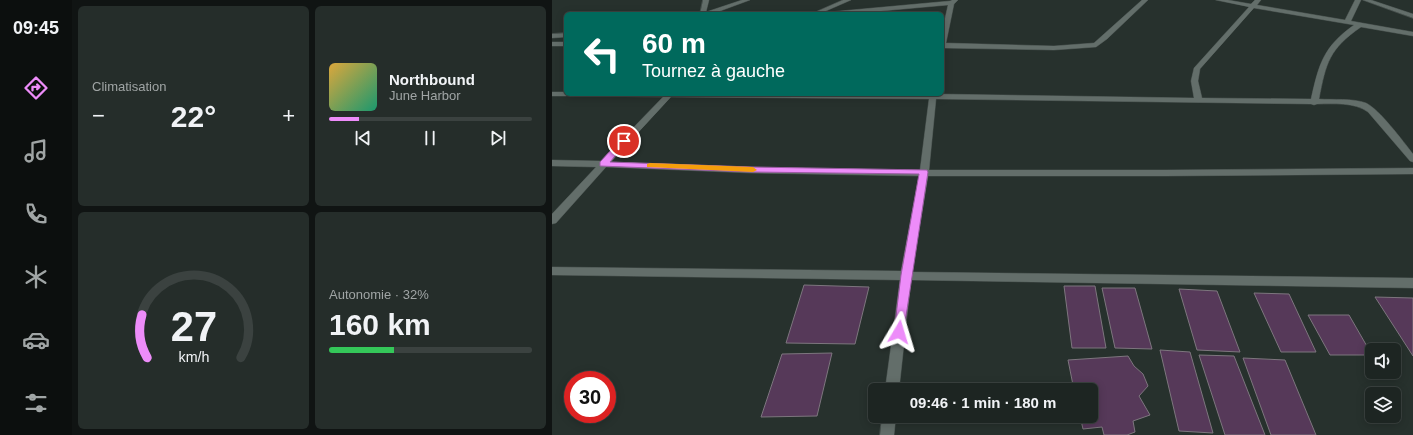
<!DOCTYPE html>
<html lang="fr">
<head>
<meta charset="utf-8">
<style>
	:root { --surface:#1d2522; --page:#252d2a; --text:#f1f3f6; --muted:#a0a5a5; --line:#3b4240; --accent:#ed8cf9 }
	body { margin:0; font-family:Arial,sans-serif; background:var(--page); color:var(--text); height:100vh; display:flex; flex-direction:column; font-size:15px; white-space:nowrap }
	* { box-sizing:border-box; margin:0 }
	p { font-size:13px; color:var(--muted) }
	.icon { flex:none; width:22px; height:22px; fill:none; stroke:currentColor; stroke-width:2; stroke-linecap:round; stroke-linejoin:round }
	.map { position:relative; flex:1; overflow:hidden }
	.sheet { display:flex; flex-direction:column; gap:6px; padding:6px; background:#101413; width:480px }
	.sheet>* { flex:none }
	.hud { position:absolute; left:12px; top:12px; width:380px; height:84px; border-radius:6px; box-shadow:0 2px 10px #0003,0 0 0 1px var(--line); background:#00695c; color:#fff; overflow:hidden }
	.buttons { position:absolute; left:813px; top:343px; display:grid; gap:8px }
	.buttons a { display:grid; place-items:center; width:36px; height:36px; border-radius:6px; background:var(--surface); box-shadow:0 2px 10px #0003,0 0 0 1px var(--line); font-size:20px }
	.speed { position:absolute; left:12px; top:371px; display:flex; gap:8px; font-size:20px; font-weight:700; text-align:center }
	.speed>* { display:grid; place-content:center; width:52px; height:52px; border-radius:50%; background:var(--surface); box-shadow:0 2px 10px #0003,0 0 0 1px var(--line); line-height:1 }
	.speed .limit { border:6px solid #d22; background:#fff; color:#111 }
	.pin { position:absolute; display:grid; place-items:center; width:34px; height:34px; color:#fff; margin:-17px; border:2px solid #fff; border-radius:50%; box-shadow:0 1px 4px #0007 }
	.me { position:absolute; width:44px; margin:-22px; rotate:7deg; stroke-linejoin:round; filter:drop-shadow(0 0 3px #0008) }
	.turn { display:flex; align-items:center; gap:14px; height:84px; padding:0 12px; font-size:18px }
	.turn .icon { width:52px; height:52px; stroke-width:2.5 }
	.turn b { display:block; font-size:28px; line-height:34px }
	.big { font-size:30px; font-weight:800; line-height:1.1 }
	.sheet .widget { flex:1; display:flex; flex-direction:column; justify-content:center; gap:6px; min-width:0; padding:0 14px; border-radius:6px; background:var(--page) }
	.sheet .dial { align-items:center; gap:0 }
	.dial svg { height:104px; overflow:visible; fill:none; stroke:var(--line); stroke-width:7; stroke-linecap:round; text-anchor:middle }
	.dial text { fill:var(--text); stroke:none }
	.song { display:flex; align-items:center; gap:12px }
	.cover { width:48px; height:48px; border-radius:6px; background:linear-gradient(135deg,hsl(40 70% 55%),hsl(160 70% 35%)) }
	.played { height:4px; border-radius:2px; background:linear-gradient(90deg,var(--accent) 15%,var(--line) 15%) }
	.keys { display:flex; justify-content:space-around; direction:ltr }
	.heat { display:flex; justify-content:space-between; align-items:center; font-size:22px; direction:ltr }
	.charge { height:6px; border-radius:3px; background:linear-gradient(90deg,#34c759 32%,var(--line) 0) }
	.sheet .tiles { flex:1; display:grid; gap:6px; grid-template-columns:repeat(2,1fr) }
	.trip { position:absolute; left:316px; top:383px; width:230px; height:40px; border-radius:6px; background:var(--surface); box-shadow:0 2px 10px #0003,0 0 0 1px var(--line); font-weight:800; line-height:40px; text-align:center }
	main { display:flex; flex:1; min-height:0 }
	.tabs { display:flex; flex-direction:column; width:72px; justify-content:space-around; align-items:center; background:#0c0f0e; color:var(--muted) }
	.tabs .icon { width:28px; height:28px }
	.tabs .current { color:var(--accent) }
	.tabs b { font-size:18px; color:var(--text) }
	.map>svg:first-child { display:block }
	.building { fill:#563959; stroke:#7d767e }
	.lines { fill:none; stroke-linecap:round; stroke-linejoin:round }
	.minor-casing { stroke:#454e4b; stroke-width:1 }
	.minor { fill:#636e6a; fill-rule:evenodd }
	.route { fill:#ed8cf9; stroke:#9a5ba2 }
	.slow { fill:#f59e0b }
</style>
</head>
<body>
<main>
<nav class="tabs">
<b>09:45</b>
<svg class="icon current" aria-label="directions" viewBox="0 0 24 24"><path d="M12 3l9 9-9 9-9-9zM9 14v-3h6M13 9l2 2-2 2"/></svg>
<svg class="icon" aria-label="music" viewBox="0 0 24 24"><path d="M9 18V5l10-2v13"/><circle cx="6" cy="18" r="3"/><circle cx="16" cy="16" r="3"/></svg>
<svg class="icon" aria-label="phone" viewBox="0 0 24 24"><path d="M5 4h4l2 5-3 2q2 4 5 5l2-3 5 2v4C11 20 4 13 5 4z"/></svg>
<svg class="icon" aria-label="climate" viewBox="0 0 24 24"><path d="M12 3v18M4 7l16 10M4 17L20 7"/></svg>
<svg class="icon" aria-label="car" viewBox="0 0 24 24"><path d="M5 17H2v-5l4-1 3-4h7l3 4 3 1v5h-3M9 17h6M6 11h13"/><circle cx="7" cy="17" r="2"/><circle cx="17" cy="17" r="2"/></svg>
<svg class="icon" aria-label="filters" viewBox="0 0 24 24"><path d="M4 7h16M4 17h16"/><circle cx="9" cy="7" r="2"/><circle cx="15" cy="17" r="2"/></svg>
</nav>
<section class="sheet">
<div class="tiles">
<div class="widget"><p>Climatisation</p>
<div class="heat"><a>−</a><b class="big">22°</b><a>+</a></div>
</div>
<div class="widget">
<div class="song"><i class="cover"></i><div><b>Northbound</b><p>June Harbor</p></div></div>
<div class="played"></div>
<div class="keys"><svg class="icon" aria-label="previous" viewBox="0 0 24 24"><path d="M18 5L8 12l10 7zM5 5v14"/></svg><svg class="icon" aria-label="pause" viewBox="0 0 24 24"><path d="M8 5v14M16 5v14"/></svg><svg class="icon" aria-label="next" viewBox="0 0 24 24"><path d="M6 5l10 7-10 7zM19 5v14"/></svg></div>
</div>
<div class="widget dial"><svg viewBox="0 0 100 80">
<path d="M14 69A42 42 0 1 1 86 69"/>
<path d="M14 69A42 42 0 0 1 10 36" stroke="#ed8cf9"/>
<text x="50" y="56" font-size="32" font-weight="700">27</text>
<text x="50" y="72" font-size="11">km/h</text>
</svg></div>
<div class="widget"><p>Autonomie · 32%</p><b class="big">160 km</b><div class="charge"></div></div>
</div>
</section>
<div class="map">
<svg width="861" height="435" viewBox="0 0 861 435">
	<rect width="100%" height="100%" fill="#27312d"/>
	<path class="building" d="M252,285L317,287L303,344L234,343Z
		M512,286H543L554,348H520Z
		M550,288H583L600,349L563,348Z
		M627,289L665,291L688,352L645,350Z
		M702,293L737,294L764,352H729Z
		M823,297L861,298V356Z
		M756,315H797L820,355H778Z
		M608,350L638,352L661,433L627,431Z
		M280,353L265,416L209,417L230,354Z
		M647,355L682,356L713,435H673Z
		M576,356L582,366L591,374L596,386L587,396L598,415L581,421L583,432L575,435H552L550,427L531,429L528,416H539V390H522L516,360Z
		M691,358L733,360L764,435H719Z"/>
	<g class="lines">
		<g class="minor-casing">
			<path id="minor" d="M151,0H157L154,12L190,0H198L160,14H148Z
				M291,0H299L267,14H259Z
				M400,0H406L402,4L394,43L502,46L542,43L590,0H596L555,39L544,47L502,50L390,48V32L396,5L296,14H274L277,12L398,1Z
				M664,0H676L699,4L703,0H709L705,5L793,20L803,0H809L799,21L861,32V36L809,27C777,49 774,63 767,99C780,100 801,98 814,103C827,109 851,141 861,154V162L858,161L816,112C802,102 782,104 765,104L762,105L759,104L384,99L377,170H612L861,168V174L612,176H376L360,272L861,278V288L359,280L347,390H333L348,280L0,275V267L349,271L367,176L199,173L54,167L4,223L0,224V214L44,167L0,166V160L49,161L111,97L34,96L30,94H385L642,98L639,81L642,68L697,7ZM702,8L802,25C771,47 767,64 759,99L650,98L646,81L648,69ZM119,97L377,99L368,170L199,167L59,162Z
				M811,0H819L861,14V18Z
				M14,33V37L0,38V34Z
				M0,42H14V46H0Z
				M0,92H14V94H18L14,96H0Z
				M330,416H344L342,435H328Z"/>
		</g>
		<use href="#minor" class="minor"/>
	</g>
	<path class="route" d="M69,139H75L76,141L58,162L199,167L375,170L376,172L351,336L347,337L343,336L342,332L349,275L367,174L199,172L48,166V162Z"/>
	<path class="slow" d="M98,163L201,167L205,170L201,172L95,167V164Z"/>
</svg>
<div class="buttons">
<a><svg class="icon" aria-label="sound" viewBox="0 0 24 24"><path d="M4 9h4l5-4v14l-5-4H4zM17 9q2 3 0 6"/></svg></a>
<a><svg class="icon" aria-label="layers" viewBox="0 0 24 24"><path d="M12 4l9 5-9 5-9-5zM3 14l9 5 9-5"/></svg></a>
</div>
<div class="speed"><div class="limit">30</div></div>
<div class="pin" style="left:72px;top:141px;background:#d93025"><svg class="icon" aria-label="arrive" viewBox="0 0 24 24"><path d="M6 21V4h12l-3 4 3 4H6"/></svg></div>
<svg class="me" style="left:347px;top:332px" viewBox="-20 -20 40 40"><path d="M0-17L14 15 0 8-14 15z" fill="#ed8cf9" stroke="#fff" stroke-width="4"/></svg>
<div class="trip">09:46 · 1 min · 180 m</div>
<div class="hud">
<div class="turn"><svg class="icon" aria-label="left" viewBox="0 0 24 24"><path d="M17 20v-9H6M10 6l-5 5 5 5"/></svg><div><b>60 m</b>Tournez à gauche</div></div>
</div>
</div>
</main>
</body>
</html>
